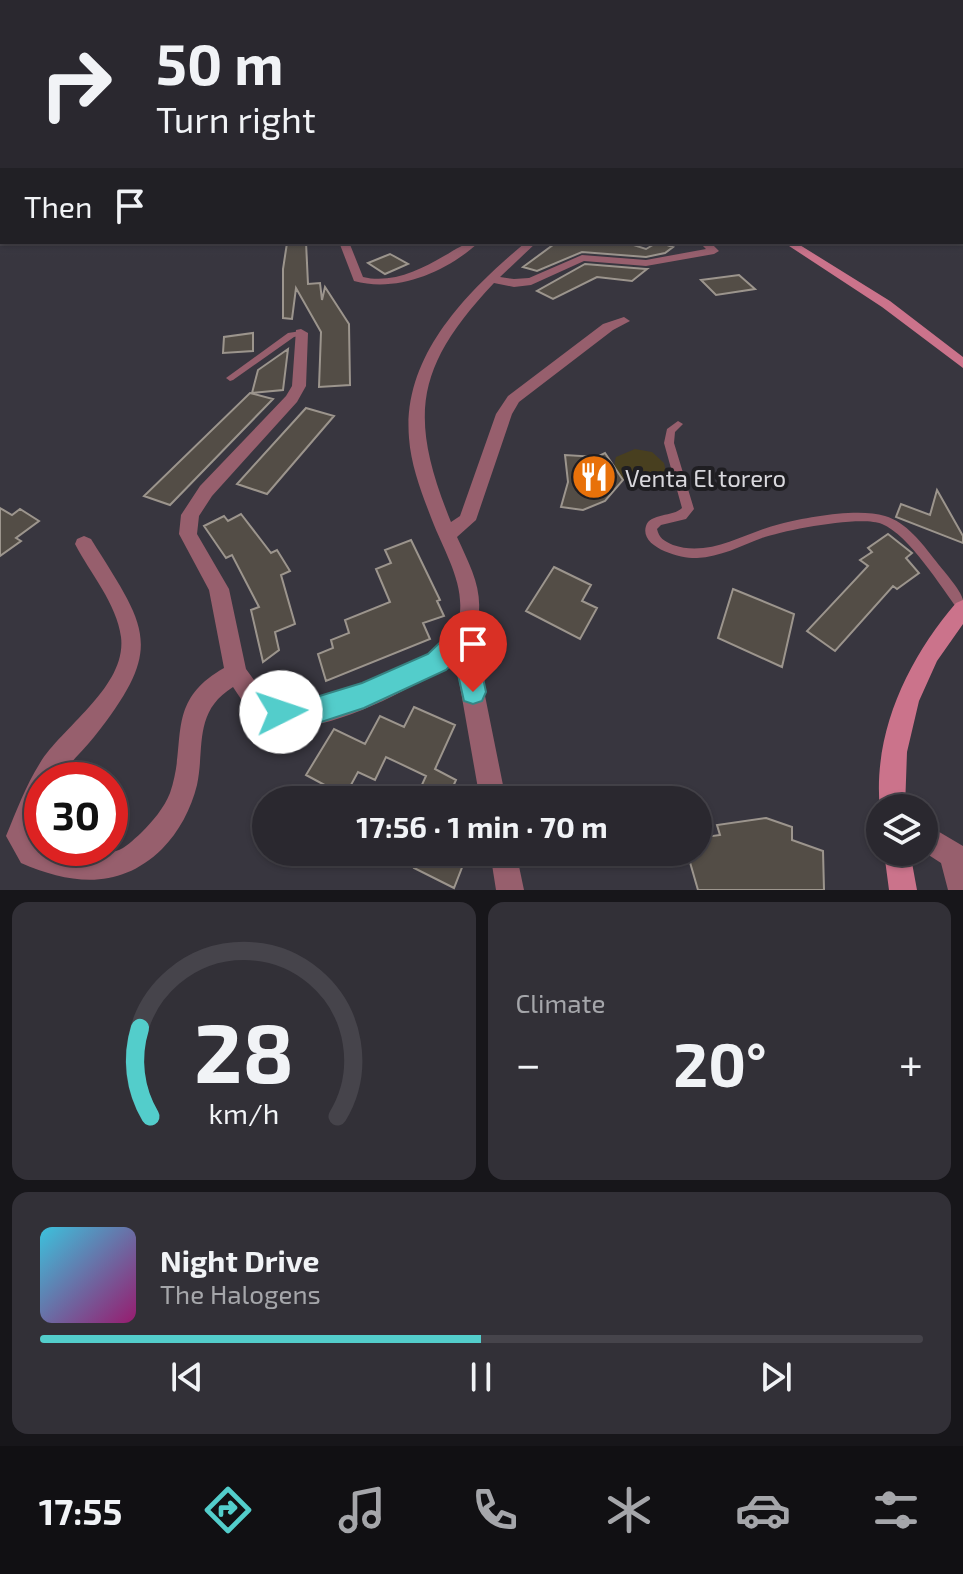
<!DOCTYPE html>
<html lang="en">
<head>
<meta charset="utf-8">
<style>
	:root { --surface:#2a282f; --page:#323037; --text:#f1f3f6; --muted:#a5a6aa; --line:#46444b; --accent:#53cdcb }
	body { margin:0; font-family:"Exo 2",sans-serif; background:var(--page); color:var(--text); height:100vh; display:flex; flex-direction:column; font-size:30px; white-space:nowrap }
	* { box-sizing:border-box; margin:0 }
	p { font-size:26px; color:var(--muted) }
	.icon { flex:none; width:44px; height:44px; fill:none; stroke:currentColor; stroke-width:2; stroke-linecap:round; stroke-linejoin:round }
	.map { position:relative; height:890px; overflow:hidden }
	.sheet { display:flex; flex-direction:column; gap:12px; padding:12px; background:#17161a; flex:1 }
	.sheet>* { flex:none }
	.guide { position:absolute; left:0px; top:0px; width:964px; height:244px; box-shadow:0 2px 6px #0004,0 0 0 2px var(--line); background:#2a282f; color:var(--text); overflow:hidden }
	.controls { position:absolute; left:866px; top:794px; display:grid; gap:16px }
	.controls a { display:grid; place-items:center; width:72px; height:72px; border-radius:50%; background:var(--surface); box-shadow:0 2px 6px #0004,0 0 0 2px var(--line); font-size:40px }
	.speed { position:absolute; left:24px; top:762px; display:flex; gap:16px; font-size:40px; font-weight:700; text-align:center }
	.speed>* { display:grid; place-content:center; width:104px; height:104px; border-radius:50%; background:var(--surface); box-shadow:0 2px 6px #0004,0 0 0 2px var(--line); line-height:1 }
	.speed .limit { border:12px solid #d22; background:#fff; color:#111 }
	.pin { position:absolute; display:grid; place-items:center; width:68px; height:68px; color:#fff; margin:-82px -34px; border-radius:50% 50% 50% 0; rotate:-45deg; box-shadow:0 0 8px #0007 }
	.pin .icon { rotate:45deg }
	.me { position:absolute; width:88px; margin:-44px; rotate:86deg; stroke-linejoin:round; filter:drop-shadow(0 0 6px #0008) }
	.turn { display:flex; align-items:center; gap:28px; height:168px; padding:0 24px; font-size:36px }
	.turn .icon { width:104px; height:104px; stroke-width:2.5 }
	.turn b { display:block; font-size:56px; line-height:68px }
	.then { display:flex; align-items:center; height:76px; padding:0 24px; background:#0003; gap:16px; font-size:30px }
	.big { font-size:60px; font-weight:700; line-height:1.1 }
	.sheet .card { flex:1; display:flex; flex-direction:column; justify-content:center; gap:12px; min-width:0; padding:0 28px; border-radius:16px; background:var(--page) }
	.sheet .dial { align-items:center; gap:0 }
	.dial svg { height:208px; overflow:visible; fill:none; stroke:var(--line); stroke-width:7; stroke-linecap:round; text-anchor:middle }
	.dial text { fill:var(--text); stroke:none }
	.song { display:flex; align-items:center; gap:24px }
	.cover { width:96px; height:96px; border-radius:12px; background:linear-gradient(135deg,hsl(190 70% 55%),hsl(320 70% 35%)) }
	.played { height:8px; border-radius:4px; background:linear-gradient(90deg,var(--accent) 50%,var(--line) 50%) }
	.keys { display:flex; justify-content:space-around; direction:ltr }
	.heat { display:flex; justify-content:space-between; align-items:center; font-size:44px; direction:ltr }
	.sheet .tiles { flex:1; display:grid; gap:12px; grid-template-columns:1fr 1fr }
	.card:last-child { grid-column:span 2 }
	.trip { position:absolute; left:252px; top:786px; width:460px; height:80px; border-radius:40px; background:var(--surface); box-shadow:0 2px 6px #0004,0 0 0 2px var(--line); font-weight:700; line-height:80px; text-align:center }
	.tab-bar { display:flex; height:128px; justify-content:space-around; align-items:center; background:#111013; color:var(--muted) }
	.tab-bar .icon { width:56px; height:56px }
	.tab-bar .on { color:var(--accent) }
	.tab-bar b { font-size:36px; color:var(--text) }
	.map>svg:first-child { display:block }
	.sand { fill:#483f1f }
	.building { fill:#534d46; stroke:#9c958d; stroke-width:2 }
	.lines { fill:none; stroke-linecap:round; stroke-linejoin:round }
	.lane { fill:#975f6d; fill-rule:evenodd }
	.street { fill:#975f6d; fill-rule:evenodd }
	.secondary { fill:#cb738b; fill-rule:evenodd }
	.route { fill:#53cdcb; stroke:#368584; stroke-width:2 }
	.labels { text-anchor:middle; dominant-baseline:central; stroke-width:8; stroke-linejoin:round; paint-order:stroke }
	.poi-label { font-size:24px; fill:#d9d8dd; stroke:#1f1e22; text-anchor:start }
</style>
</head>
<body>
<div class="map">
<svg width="963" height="890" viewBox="0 0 963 890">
	<rect width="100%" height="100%" fill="#38363f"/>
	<path class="sand" d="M635,449L652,452L664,463L667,476L663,481L639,486C625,482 610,474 616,457Z"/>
	<path class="building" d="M306,242L308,284L320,283L322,300L325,287L349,324L350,385L319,387L321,332L296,288L292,319L283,318V269L287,243Z
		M557,242H624L646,249L658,242L673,247L665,253L646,257L582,252L537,271L523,267Z
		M390,254L408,264L385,274L368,263Z
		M585,264L646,269H647L632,281L597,277L553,299L537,291Z
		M739,275L755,289L716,295L701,280Z
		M253,333V351L223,353L224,337Z
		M288,349L283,390L252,393L258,370Z
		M250,393L273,399L170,505L144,496Z
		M306,408L334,416L267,494L237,484Z
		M605,453L623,480L605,501L583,510L561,507L568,482L565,455L597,457Z
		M937,490L963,536V543L896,517L901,504L930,515Z
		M0,508L12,515L20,509L39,521L16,538L21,541L0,556Z
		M241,514L271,553L277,550L290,571L281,575L295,624L275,632L279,650L263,662L251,610L259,607L232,555L226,558L204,526L224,516L228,521Z
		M888,534L912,553L906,558L919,573L897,589L893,586L835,651L807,631L868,566L860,560L872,552L868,548Z
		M411,540L440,600L437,601L444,616L423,623L430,639L326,681L318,654L333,648L331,640L349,633L345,620L390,602L376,569L391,563L385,550Z
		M554,567L591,585L582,601L597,608L580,639L526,611Z
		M733,589L794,614L782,667L718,638Z
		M414,707L455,725L435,769L456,780L447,800H415L426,776L386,757L375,780L358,772L345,796L306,775L334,729L365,744L380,716L404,727Z
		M766,818L792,827V840L823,851L824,890H698L687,852H698V838L720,835L717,825Z
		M420,852H468L454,888L414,868Z"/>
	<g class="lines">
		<path class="lane" d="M301,331L305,333L304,335L294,337L233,380L230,381L226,378L288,333Z
			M678,421L683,424L675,432L674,443L694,509L686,519L661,525L657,529C659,538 664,541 673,545C710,558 745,532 780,524C808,517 858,508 885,516C906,522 922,543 935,560C942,569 961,590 963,600C963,604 963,608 963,613L959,611C941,587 909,535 882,524C861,515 785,530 762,538C741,546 720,557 697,558C683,559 639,548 646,526C650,513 673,517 682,508L664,443L667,429Z"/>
		<path class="street" d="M962,135H963V139H962Z
			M962,204H963V210H962Z
			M339,242H349L363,277C391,284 420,270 444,256C457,249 464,242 479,242C447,272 397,293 354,281Z
			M526,242H537L500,277L514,279L529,278L582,255L646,260L706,249L699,242H710L719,251L714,254L646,266L584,261L531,285L514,287L494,283C415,367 408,416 451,522L460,516L496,414L508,396L603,324L624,317L630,321L613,330L519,402L512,414L476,520L457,537C473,572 488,598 473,636L506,800H480L455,658C417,687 350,721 302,727C287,728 267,723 253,717L233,687C193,712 205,747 197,785C191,809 179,832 162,849C120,890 72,885 21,863L6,836C16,812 26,785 40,763C63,726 127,686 121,637C117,604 90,573 75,544L77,539L84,536L91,539C147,629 166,646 94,737C82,752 68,764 58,780H42V814L33,834L38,842L42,843V848C66,848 92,859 116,851C126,848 133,840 141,833C153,821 164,808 170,793C188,741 164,702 224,668L209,590L179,534L181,515L200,486L286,396L292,386L296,330L301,329L308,333L306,386L297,402L212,496L199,516L197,534L229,589L246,669L268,699C279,701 292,705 304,703C343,697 456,658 460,612C463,580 443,549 432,520C422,494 411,466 409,438C402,355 468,291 526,242Z
			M924,823L963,846V890H948L941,863L924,852Z
			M490,852H516L524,890H496Z"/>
		<path class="secondary" d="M783,242H795L890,301L963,357V368L882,307Z
			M963,600V624L937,661L919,701L907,752L905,808L880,810C872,733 908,659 956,603Z
			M884,852H910L917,890H889Z"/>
	</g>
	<linearGradient id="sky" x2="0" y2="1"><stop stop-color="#1f1e23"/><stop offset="0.52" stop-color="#4d5263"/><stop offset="1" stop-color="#4d5263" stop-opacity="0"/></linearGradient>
	<rect width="963" height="257" fill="url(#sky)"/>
	<path class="route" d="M462,626L471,629L474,636L486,692L482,701L473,704L464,701L455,661L446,670L364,708L300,729L271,721L268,712L271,703L281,699L300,702L362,683L428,654L454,629Z"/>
	<defs>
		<g id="restaurant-disc" transform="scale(2.3)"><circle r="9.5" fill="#e8710a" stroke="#1f1e22"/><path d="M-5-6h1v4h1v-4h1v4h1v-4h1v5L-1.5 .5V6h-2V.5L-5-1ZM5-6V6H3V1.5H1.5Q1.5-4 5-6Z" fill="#fff"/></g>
	</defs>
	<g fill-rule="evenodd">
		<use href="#restaurant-disc" x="594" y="477"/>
	</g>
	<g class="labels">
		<g class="poi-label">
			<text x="625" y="477">Venta El torero</text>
		</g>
	</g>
</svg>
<div class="controls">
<a><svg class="icon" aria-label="layers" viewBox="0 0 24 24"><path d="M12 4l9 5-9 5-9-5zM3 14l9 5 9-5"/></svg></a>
</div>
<div class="speed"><div class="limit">30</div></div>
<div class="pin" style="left:473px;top:692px;background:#d93025"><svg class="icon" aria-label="arrive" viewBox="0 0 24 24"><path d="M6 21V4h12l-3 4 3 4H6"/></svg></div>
<svg class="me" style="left:281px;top:712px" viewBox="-20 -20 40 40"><circle r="19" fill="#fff"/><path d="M0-13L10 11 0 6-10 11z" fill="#53cdcb"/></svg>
<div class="trip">17:56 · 1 min · 70 m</div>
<div class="guide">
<div class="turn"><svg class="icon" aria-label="right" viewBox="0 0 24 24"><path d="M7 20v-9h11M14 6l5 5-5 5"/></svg><div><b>50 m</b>Turn right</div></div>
<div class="then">Then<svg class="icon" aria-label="arrive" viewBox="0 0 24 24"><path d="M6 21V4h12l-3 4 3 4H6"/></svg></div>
</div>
</div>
<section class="sheet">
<div class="tiles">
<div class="card dial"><svg viewBox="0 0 100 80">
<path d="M14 69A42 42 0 1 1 86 69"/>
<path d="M14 69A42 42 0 0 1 10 35" stroke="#53cdcb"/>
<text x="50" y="56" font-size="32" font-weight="700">28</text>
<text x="50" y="72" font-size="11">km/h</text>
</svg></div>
<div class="card"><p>Climate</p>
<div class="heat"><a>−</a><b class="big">20°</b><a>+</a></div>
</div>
<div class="card">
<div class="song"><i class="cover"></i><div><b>Night Drive</b><p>The Halogens</p></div></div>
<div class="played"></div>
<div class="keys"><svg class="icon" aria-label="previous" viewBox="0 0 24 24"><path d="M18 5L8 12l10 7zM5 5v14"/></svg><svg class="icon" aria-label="pause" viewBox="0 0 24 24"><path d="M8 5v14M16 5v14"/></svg><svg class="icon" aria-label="next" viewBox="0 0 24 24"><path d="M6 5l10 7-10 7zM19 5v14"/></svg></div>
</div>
</div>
</section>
<nav class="tab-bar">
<b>17:55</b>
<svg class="icon on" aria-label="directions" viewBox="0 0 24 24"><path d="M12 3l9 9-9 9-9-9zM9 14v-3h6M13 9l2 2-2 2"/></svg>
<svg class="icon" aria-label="music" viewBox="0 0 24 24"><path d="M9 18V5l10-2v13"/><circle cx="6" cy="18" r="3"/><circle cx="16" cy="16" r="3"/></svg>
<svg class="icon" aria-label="phone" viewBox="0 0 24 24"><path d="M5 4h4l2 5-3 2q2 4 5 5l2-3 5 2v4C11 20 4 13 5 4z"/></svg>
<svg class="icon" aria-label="climate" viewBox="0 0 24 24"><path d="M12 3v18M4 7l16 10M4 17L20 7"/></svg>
<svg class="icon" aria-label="car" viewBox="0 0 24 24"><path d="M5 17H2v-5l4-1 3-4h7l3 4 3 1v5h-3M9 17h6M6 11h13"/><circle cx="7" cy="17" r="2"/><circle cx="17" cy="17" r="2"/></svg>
<svg class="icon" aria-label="filters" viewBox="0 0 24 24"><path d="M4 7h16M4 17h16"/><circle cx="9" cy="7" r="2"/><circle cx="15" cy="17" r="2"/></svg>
</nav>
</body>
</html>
